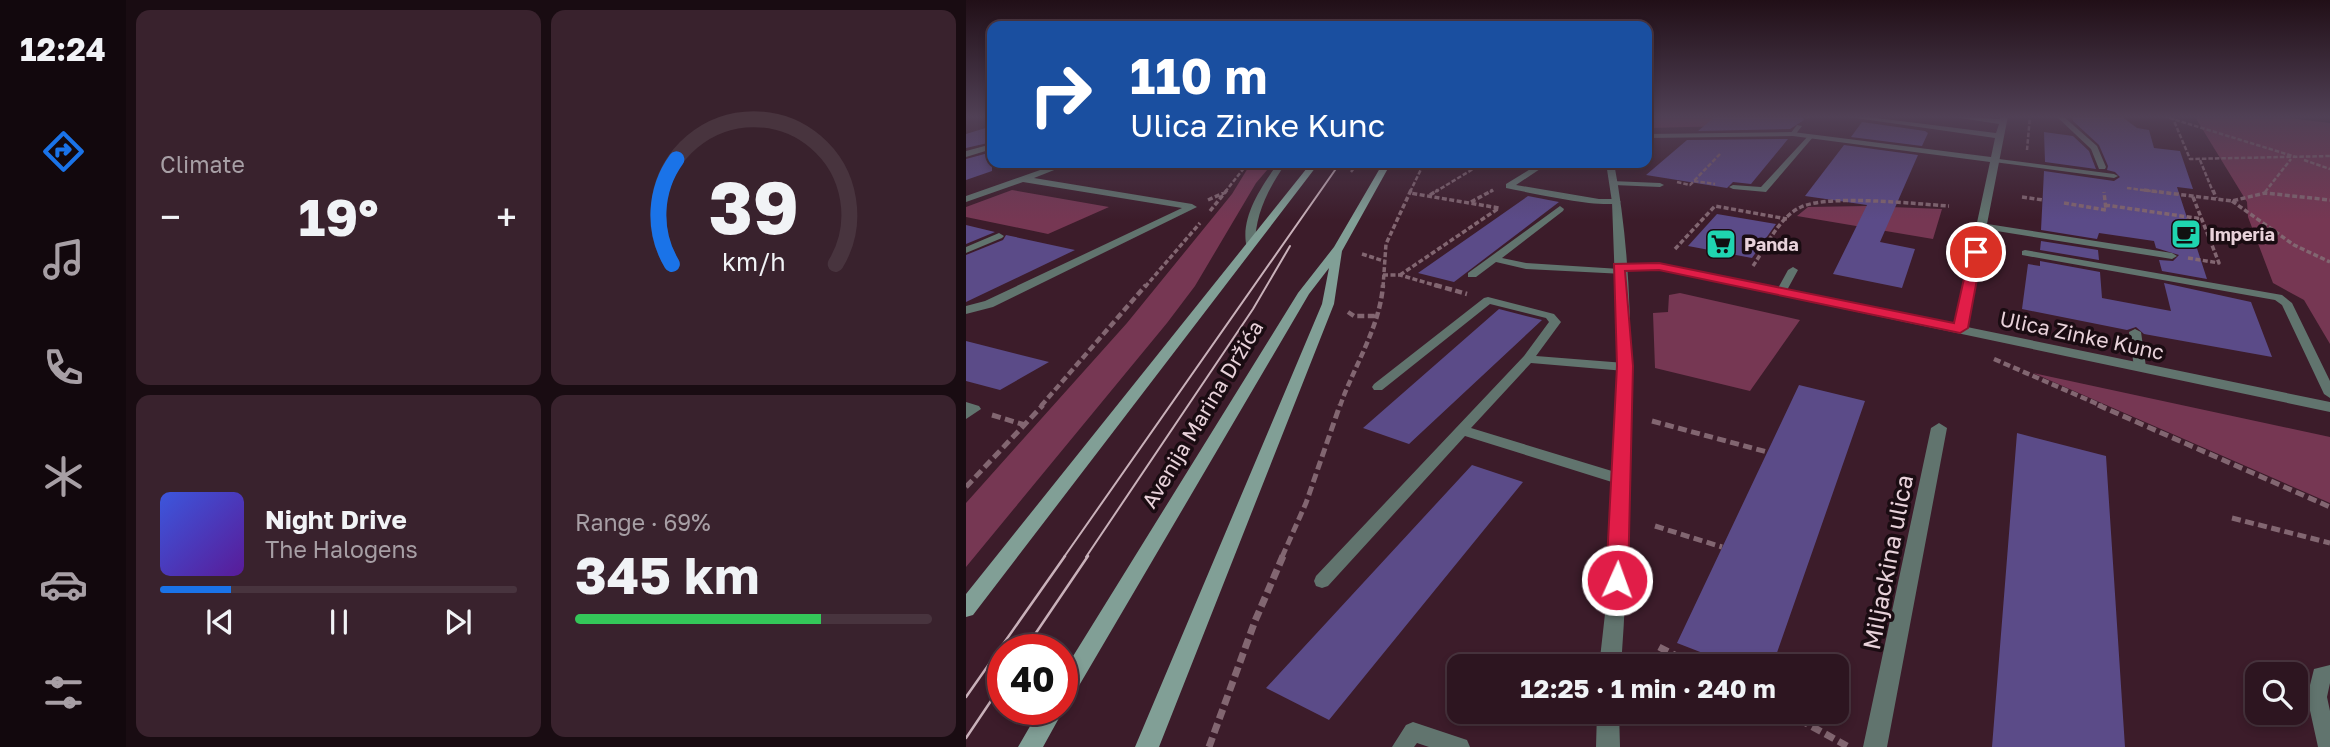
<!DOCTYPE html>
<html lang="en">
<head>
<meta charset="utf-8">
<style>
	:root { --surface:#2d1520; --page:#39222d; --text:#f1f3f6; --muted:#a79fa5; --line:#48343e; --accent:#1a73e8 }
	body { margin:0; font-family:"Golos Text",sans-serif; background:var(--page); color:var(--text); height:100vh; display:flex; flex-direction:column; font-size:26px; white-space:nowrap }
	* { box-sizing:border-box; margin:0 }
	p { font-size:23px; color:var(--muted) }
	.icon { flex:none; width:38px; height:38px; fill:none; stroke:currentColor; stroke-width:2; stroke-linecap:round; stroke-linejoin:round }
	.map { position:relative; flex:1; overflow:hidden }
	.sheet { display:flex; flex-direction:column; gap:10px; padding:10px; background:#190c12; width:840px }
	.sheet>* { flex:none }
	.hud { position:absolute; left:21px; top:21px; width:665px; height:147px; border-radius:14px; box-shadow:0 4px 10px #0003,0 0 0 2px var(--line); background:#1a4fa0; color:#fff; overflow:hidden }
	.buttons { position:absolute; left:1279px; top:662px; display:grid; gap:14px }
	.buttons a { display:grid; place-items:center; width:63px; height:63px; border-radius:14px; background:var(--surface); box-shadow:0 4px 10px #0003,0 0 0 2px var(--line); font-size:35px }
	.speed { position:absolute; left:21px; top:634px; display:flex; gap:14px; font-size:35px; font-weight:700; text-align:center }
	.speed>* { display:grid; place-content:center; width:91px; height:91px; border-radius:50%; background:var(--surface); box-shadow:0 4px 10px #0003,0 0 0 2px var(--line); line-height:1 }
	.speed .limit { border:10px solid #d22; background:#fff; color:#111 }
	.pin { position:absolute; display:grid; place-items:center; width:60px; height:60px; color:#fff; margin:-30px; border:4px solid #fff; border-radius:50%; box-shadow:0 2px 7px #0007 }
	.me { position:absolute; width:77px; margin:-38px; rotate:2deg; stroke-linejoin:round; filter:drop-shadow(0 0 5px #0008) }
	.turn { display:flex; align-items:center; gap:24px; height:147px; padding:0 28px; font-size:32px }
	.turn .icon { width:91px; height:91px; stroke-width:2.5 }
	.turn b { display:block; font-size:49px; line-height:60px }
	.big { font-size:52px; font-weight:700; line-height:1.1 }
	.sheet .widget { flex:1; display:flex; flex-direction:column; justify-content:center; gap:10px; min-width:0; padding:0 24px; border-radius:14px; background:var(--page) }
	.sheet .dial { align-items:center; gap:0 }
	.dial svg { height:182px; overflow:visible; fill:none; stroke:var(--line); stroke-width:7; stroke-linecap:round; text-anchor:middle }
	.dial text { fill:var(--text); stroke:none }
	.song { display:flex; align-items:center; gap:21px }
	.cover { width:84px; height:84px; border-radius:10px; background:linear-gradient(135deg,hsl(230 70% 55%),hsl(270 70% 35%)) }
	.played { height:7px; border-radius:4px; background:linear-gradient(90deg,var(--accent) 20%,var(--line) 20%) }
	.keys { display:flex; justify-content:space-around; direction:ltr }
	.heat { display:flex; justify-content:space-between; align-items:center; font-size:38px; direction:ltr }
	.charge { height:10px; border-radius:5px; background:linear-gradient(90deg,#34c759 69%,var(--line) 0) }
	.sheet .tiles { flex:1; display:grid; gap:10px; grid-template-columns:repeat(2,1fr) }
	.trip { position:absolute; left:481px; top:654px; width:402px; height:70px; border-radius:14px; background:var(--surface); box-shadow:0 4px 10px #0003,0 0 0 2px var(--line); font-weight:700; line-height:70px; text-align:center }
	main { display:flex; flex:1; min-height:0 }
	.dock { display:flex; flex-direction:column; width:126px; justify-content:space-around; align-items:center; background:#12080d; color:var(--muted) }
	.dock .icon { width:49px; height:49px }
	.dock .current { color:var(--accent) }
	.dock b { font-size:32px; color:var(--text) }
	.map>svg:first-child { display:block }
	.green { fill:#763753 }
	.building { fill:#5b4b88 }
	.lines { fill:none; stroke-linecap:round; stroke-linejoin:round }
	.path-far4 { stroke:#826671; stroke-width:2.5; stroke-dasharray:4.5 2; stroke-linecap:butt }
	.path-far3 { stroke:#826671; stroke-width:3.5; stroke-dasharray:5 2.5; stroke-linecap:butt }
	.path-far2 { stroke:#826671; stroke-width:4.5; stroke-dasharray:7 3.5; stroke-linecap:butt }
	.path-far1 { stroke:#826671; stroke-width:5; stroke-dasharray:9 4.5; stroke-linecap:butt }
	.path { stroke:#826671; stroke-width:7; stroke-dasharray:10 5; stroke-linecap:butt }
	.service { fill:#61746e; fill-rule:evenodd }
	.minor { fill:#61746e; fill-rule:evenodd }
	.tertiary { fill:#61746e; fill-rule:evenodd }
	.secondary { fill:#819f96; fill-rule:evenodd }
	.tram-far1 { stroke:#c9b1ba; stroke-width:2 }
	.tram { stroke:#c9b1ba; stroke-width:2.5 }
	.route { fill:#e11d48; stroke:#92132f; stroke-width:2 }
	.labels { text-anchor:middle; dominant-baseline:central; stroke-width:7; stroke-linejoin:round; paint-order:stroke }
	.far-poi-label { font-size:18px; font-weight:bold; fill:#e8d2da; stroke:#1a0c12; text-anchor:start }
	.street-label { font-size:21px; fill:#e8d2da; stroke:#1a0c12 }
	.near-street-label { font-size:24px; fill:#e8d2da; stroke:#1a0c12 }
</style>
</head>
<body>
<main>
<nav class="dock">
<b>12:24</b>
<svg class="icon current" aria-label="directions" viewBox="0 0 24 24"><path d="M12 3l9 9-9 9-9-9zM9 14v-3h6M13 9l2 2-2 2"/></svg>
<svg class="icon" aria-label="music" viewBox="0 0 24 24"><path d="M9 18V5l10-2v13"/><circle cx="6" cy="18" r="3"/><circle cx="16" cy="16" r="3"/></svg>
<svg class="icon" aria-label="phone" viewBox="0 0 24 24"><path d="M5 4h4l2 5-3 2q2 4 5 5l2-3 5 2v4C11 20 4 13 5 4z"/></svg>
<svg class="icon" aria-label="climate" viewBox="0 0 24 24"><path d="M12 3v18M4 7l16 10M4 17L20 7"/></svg>
<svg class="icon" aria-label="car" viewBox="0 0 24 24"><path d="M5 17H2v-5l4-1 3-4h7l3 4 3 1v5h-3M9 17h6M6 11h13"/><circle cx="7" cy="17" r="2"/><circle cx="17" cy="17" r="2"/></svg>
<svg class="icon" aria-label="filters" viewBox="0 0 24 24"><path d="M4 7h16M4 17h16"/><circle cx="9" cy="7" r="2"/><circle cx="15" cy="17" r="2"/></svg>
</nav>
<section class="sheet">
<div class="tiles">
<div class="widget"><p>Climate</p>
<div class="heat"><a>−</a><b class="big">19°</b><a>+</a></div>
</div>
<div class="widget dial"><svg viewBox="0 0 100 80">
<path d="M14 69A42 42 0 1 1 86 69"/>
<path d="M14 69A42 42 0 0 1 16 23" stroke="#1a73e8"/>
<text x="50" y="56" font-size="32" font-weight="700">39</text>
<text x="50" y="72" font-size="11">km/h</text>
</svg></div>
<div class="widget">
<div class="song"><i class="cover"></i><div><b>Night Drive</b><p>The Halogens</p></div></div>
<div class="played"></div>
<div class="keys"><svg class="icon" aria-label="previous" viewBox="0 0 24 24"><path d="M18 5L8 12l10 7zM5 5v14"/></svg><svg class="icon" aria-label="pause" viewBox="0 0 24 24"><path d="M8 5v14M16 5v14"/></svg><svg class="icon" aria-label="next" viewBox="0 0 24 24"><path d="M6 5l10 7-10 7zM19 5v14"/></svg></div>
</div>
<div class="widget"><p>Range · 69%</p><b class="big">345 km</b><div class="charge"></div></div>
</div>
</section>
<div class="map">
<svg width="1364" height="747" viewBox="0 0 1364 747">
	<rect width="100%" height="100%" fill="#3c1c2a"/>
	<path class="green" d="M681,116L742,117L801,125L681,128Z
		M1309,116L1364,123V344L1338,300L1307,283L1282,217L1281,202L1229,117Z
		M285,163H307L290,183L229,286L201,323L0,567V503L161,323L266,194Z
		M46,190L143,207L82,234L0,217V207Z
		M900,206L976,209L967,239L831,216L842,207Z
		M714,293L834,320L784,391L689,368L687,313L702,312L703,295Z
		M1067,373L1364,437V503Z"/>
	<path class="building" d="M750,116H836L838,120L824,129L732,131Z
		M1106,116H1155L1171,128L1183,130L1188,148L1214,151L1227,189L1211,187L1241,279L1196,271L1193,260L1207,261L1213,255L1190,248L1188,241L1133,233L1131,239L1075,230L1078,171L1148,181L1154,177L1149,172L1141,170L1142,166L1133,145L1107,121Z
		M896,122L959,131L962,133L956,146L885,137Z
		M26,126V142L0,148V134Z
		M1078,132L1107,136L1123,151L1130,169L1079,162Z
		M822,139L785,184L767,182L761,188L680,175L721,140Z
		M878,145L952,155L914,242L949,249L936,288L867,274L901,205L839,196Z
		M26,152V171L0,180V159Z
		M562,196L593,202L488,282L452,273Z
		M751,214L810,224L786,258L722,246Z
		M0,225L29,232L0,244Z
		M40,235L109,250L0,302V255L37,240Z
		M1075,241L1132,250L1133,260L1074,250Z
		M1074,261L1134,272L1136,298L1205,311L1198,283L1285,302L1306,357L1178,334L1170,327L1161,330L1056,309L1062,264L1074,266Z
		M533,309L576,320L443,444L397,428Z
		M0,341L83,362L34,390L0,381Z
		M833,385L899,401L806,667H773L711,643Z
		M1051,433L1140,456L1159,747H1026Z
		M506,465L557,482L363,720L300,688Z"/>
	<g class="lines">
		<path class="path-far4" d="M1197,116L1330,157
			M1206,116L1224,159L1364,156
			M1061,150L1064,116
			M1234,160L1247,192
			M1338,160L1364,169
			M120,165L133,163
			M385,172L391,164
			M728,181L749,184
			M711,182L724,185L755,153
			M1161,188L1192,192
			M259,192L282,163
			M444,192L458,163
			M469,192L517,163
			M524,192L527,190
			M1299,192L1325,159"/>
		<path class="path-far3" d="M1178,190L1266,201L1299,193L1364,200
			M1247,190L1250,198
			M464,195L472,190
			M1056,197L1077,200
			M242,200L260,192
			M1266,201L1328,245L1364,262
			M505,202L527,190
			M1098,203L1140,210L1138,192
			M1139,205L1236,219
			M244,211L261,190
			M709,249L749,206L821,219
			M396,254L418,261
			M1222,258L1253,263L1227,197
			M787,266C800,247 813,217 835,207C864,194 949,204 983,206
			M417,275H434L475,287
			M434,275L533,208L444,193
			M179,287L234,223
			M417,287L420,244L445,190"/>
		<path class="path-far2" d="M469,285L501,294
			M382,312L388,316H412
			M1028,359L1136,406
			M75,406L180,285
			M374,406C388,366 414,327 417,285"/>
		<path class="path-far1" d="M1132,405L1364,507
			M26,415L59,425
			M686,421L801,452
			M0,487L77,405
			M1266,518L1364,543
			M689,526L756,547
			M316,557L340,503L374,405"/>
		<path class="path" d="M693,647L732,667
			M820,712L881,746
			M243,747L289,621L317,556"/>
		<path class="service" d="M839,116H845L841,119Z
			M1090,116H1097L1131,146L1140,167L1139,169H1133L1125,149Z
			M831,125L836,126L829,135H825L824,134Z
			M843,135L848,136L800,192L767,189L763,187L767,185L795,187Z
			M1025,158L1148,174L1152,176L1148,178L1028,162L1024,160Z
			M312,163H320C302,189 289,214 289,246L284,249L281,248C273,218 296,186 312,163Z
			M574,163H583L550,185L633,199H651L655,202C640,210 561,192 540,188V184Z
			M645,181L694,183L698,185L694,187L648,185L644,183Z
			M594,206L598,209L597,211L536,258L560,263L654,269L658,270V274L560,269L530,262L510,277H502V273Z
			M1015,223L1206,253L1211,256L1206,259L1012,228V224Z
			M33,233L38,236L36,238L0,253V247Z
			M1059,250L1316,295L1326,303L1364,381V398L1358,394L1316,305L1309,300L1056,255V251Z
			M827,267L832,270L820,292L815,295L811,294L810,292L822,270Z
			M522,297L588,314L595,322L570,356L659,363L665,367L659,371L565,363L505,428L659,475L661,479L659,483H649L499,436L362,586L356,588L350,586L348,581L350,576L558,356L583,322L580,318L524,304L416,390H408L406,387L408,384L518,298Z
			M1169,329L1175,332L1180,367L1174,371L1168,367L1163,332Z
			M1364,665V683L1361,697L1364,711V747H1352L1341,697L1348,669Z
			M447,722L501,740L504,747H463L451,743L448,747H426L440,725Z"/>
		<path class="minor" d="M876,116H895L1030,133L1033,124L981,116L1034,119V116H1042L1001,327L1364,402V412L693,270H653L647,267L653,264H693L989,325L1024,162L827,136L681,138V134L827,132L1025,157L1029,138Z
			M26,144V149L0,157V151Z
			M94,163H106L68,178L226,204L231,207L27,307L0,314V306L19,301L216,208L57,182L0,202V196Z
			M0,402L13,406L15,409L0,419Z
			M973,423L981,428L921,747H897L965,428Z"/>
		<path class="tertiary" d="M640,163H648C667,261 666,366 663,465C662,532 660,600 655,667H633L640,605L652,367L646,202Z
			M631,712H653L654,747H630Z"/>
		<path class="secondary" d="M345,163H353L7,615L0,617V594Z
			M417,163H425L376,251L368,304L193,747H169L356,304L363,268L343,294L104,701L96,704V674L332,293L368,247Z
			M96,704L98,709L77,747H52L74,709H96Z"/>
		<path class="tram-far1" d="M98,557L374,163
			M120,557L287,309L324,246"/>
		<path class="tram" d="M59,649L122,556
			M0,697L99,556
			M0,738L37,683"/>
	</g>
	<linearGradient id="sky" x2="0" y2="1"><stop stop-color="#210f17"/><stop offset="0.53" stop-color="#504055"/><stop offset="1" stop-color="#504055" stop-opacity="0"/></linearGradient>
	<rect width="1364" height="220" fill="url(#sky)"/>
	<path class="route" d="M1010,249L1016,252L1002,328L994,333L693,270L659,271L667,366L662,580L658,587L651,589L643,587L640,580L651,366L648,264L693,263L988,323L1004,252Z"/>
	<defs>
		<g id="cafe-square" transform="scale(1.575)"><rect x="-9" y="-9" width="18" height="18" rx="4" fill="#1fd5b0" stroke="#1a0c12"/><path d="M-5.5-4.5H6V0H3Q3 3.5 0 3.5H-2.5Q-5.5 3.5-5.5 0ZM3-3.2v2h1.7v-2ZM-6 4.5H4V6H-6Z" fill="#111"/></g>
		<g id="supermarket-square" transform="scale(1.575)"><rect x="-9" y="-9" width="18" height="18" rx="4" fill="#1fd5b0" stroke="#1a0c12"/><path d="M-6-5.5h2.5l.6 2H6L4.5 2H-2.5L-4.4-4H-6ZM-1.5 3.2a1.3 1.3 0 1 0 .1 0ZM3 3.2a1.3 1.3 0 1 0 .1 0Z" fill="#111"/></g>
	</defs>
	<g fill-rule="evenodd">
		<use href="#cafe-square" x="1220" y="234"/>
		<use href="#supermarket-square" x="755" y="244"/>
	</g>
	<g class="labels">
		<g class="far-poi-label">
			<text x="1243" y="234">Imperia</text>
			<text x="778" y="244">Panda</text>
		</g>
		<g class="street-label">
			<text transform="translate(1116 335) rotate(12)">Ulica Zinke Kunc</text>
			<text transform="translate(236 414) rotate(-59)">Avenija Marina Držića</text>
		</g>
		<g class="near-street-label">
			<text transform="translate(921 562) rotate(-79)">Miljackina ulica</text>
		</g>
	</g>
</svg>
<div class="buttons">
<a><svg class="icon" aria-label="search" viewBox="0 0 24 24"><circle cx="10" cy="10" r="6"/><path d="M15 15l6 6"/></svg></a>
</div>
<div class="speed"><div class="limit">40</div></div>
<div class="pin" style="left:1010px;top:252px;background:#d93025"><svg class="icon" aria-label="arrive" viewBox="0 0 24 24"><path d="M6 21V4h12l-3 4 3 4H6"/></svg></div>
<svg class="me" style="left:651px;top:580px" viewBox="-20 -20 40 40"><circle r="17" fill="#e11d48" stroke="#fff" stroke-width="3"/><path d="M0-11L8 9 0 5-8 9z" fill="#fff"/></svg>
<div class="trip">12:25 · 1 min · 240 m</div>
<div class="hud">
<div class="turn"><svg class="icon" aria-label="right" viewBox="0 0 24 24"><path d="M7 20v-9h11M14 6l5 5-5 5"/></svg><div><b>110 m</b>Ulica Zinke Kunc</div></div>
</div>
</div>
</main>
</body>
</html>
